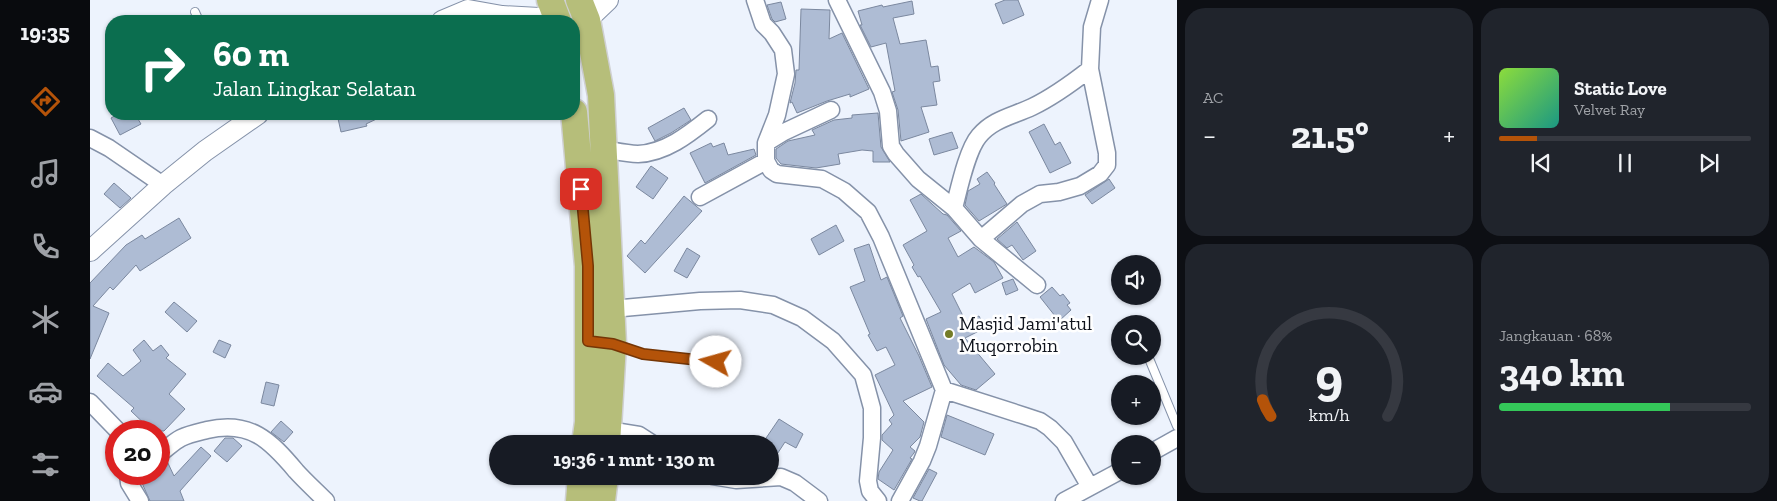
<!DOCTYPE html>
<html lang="id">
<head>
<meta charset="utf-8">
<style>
	:root { --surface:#171b24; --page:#20242c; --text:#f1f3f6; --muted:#9ea1a6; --line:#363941; --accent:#b45309 }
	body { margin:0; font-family:"Zilla Slab",serif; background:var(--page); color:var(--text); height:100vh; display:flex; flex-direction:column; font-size:19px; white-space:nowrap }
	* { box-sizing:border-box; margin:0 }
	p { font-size:16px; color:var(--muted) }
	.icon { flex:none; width:28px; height:28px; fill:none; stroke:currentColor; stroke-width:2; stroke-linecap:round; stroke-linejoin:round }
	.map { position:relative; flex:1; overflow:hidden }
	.side { display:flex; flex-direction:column; gap:8px; padding:8px; background:#0d0f14; width:600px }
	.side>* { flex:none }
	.top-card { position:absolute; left:15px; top:15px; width:475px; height:105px; border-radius:20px; box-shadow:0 1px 4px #0004; background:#0b6e4f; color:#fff; overflow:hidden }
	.tools { position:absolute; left:1021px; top:255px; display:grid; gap:10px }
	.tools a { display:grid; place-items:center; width:50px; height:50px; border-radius:50%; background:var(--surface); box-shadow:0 1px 4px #0004; font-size:25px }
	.speed { position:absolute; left:15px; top:420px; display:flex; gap:10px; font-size:25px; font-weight:700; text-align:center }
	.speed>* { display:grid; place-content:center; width:65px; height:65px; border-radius:50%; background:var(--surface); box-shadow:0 1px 4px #0004; line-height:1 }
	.speed .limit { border:8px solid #d22; background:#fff; color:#111 }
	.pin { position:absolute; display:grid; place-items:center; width:42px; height:42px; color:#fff; margin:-21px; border-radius:10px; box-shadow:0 2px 8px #0006 }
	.me { position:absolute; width:55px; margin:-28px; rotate:277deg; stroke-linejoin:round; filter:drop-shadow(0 0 4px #0008) }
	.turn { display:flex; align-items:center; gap:18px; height:105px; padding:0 25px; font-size:22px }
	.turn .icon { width:65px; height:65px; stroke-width:2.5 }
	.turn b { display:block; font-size:35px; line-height:42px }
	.big { font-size:38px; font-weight:700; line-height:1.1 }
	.side .widget { flex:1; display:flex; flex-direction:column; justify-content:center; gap:8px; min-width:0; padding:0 18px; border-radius:20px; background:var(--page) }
	.side .dial { align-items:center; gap:0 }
	.dial svg { height:130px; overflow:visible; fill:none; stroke:var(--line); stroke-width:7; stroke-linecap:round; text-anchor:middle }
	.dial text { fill:var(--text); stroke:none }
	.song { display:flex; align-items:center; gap:15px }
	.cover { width:60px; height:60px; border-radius:8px; background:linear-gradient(135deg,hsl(90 70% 55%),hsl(170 70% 35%)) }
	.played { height:5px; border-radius:2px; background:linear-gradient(90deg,var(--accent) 15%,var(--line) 15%) }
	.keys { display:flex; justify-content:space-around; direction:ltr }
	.heat { display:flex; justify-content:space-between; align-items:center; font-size:28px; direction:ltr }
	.charge { height:8px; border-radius:4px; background:linear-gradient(90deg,#34c759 68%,var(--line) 0) }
	.side .tiles { flex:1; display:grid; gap:8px; grid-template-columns:repeat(2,1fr) }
	.trip { position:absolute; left:399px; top:435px; width:290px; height:50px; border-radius:25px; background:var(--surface); box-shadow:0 1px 4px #0004; font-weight:700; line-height:50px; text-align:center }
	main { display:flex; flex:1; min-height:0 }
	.tab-bar { display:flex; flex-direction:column; width:90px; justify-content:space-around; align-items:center; background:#090b0e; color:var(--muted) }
	.tab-bar .icon { width:35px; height:35px }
	.tab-bar .on { color:var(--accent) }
	.tab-bar b { font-size:22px; color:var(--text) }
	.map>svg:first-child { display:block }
	.building { fill:#aebcd4; stroke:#7b889f }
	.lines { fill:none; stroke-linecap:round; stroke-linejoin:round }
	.service-casing { stroke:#8592a9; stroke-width:10 }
	.minor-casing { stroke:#8592a9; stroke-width:19 }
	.tertiary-casing { stroke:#8592a9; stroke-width:22 }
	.trunk-casing { stroke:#cfd0d2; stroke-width:29 }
	.service { stroke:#fff; stroke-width:8 }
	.minor { stroke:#fff; stroke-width:16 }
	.tertiary { stroke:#fff; stroke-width:20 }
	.trunk { stroke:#b6be7a; stroke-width:26 }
	.route-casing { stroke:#753606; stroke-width:12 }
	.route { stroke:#b45309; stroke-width:9 }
	.poi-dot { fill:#747c27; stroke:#fff; stroke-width:2 }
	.labels { text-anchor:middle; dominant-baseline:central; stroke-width:5; stroke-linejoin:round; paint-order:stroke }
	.poi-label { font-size:19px; fill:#0f131c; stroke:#fff; text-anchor:start }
</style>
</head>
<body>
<main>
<nav class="tab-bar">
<b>19:35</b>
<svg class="icon on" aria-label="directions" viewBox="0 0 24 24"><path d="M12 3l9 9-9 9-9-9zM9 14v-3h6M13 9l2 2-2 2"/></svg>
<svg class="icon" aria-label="music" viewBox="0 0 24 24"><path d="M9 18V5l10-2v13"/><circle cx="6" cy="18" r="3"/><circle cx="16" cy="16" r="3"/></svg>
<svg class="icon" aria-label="phone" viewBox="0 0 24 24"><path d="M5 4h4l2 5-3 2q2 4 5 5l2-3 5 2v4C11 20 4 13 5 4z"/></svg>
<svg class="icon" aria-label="climate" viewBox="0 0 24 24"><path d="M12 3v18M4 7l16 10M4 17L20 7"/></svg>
<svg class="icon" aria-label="car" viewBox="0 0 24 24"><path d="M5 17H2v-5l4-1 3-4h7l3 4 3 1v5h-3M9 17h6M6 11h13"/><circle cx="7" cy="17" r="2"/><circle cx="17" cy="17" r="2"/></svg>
<svg class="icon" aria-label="filters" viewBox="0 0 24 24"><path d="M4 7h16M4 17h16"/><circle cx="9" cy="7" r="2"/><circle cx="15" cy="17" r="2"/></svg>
</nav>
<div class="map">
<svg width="1087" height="501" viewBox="0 0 1087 501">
	<rect width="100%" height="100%" fill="#edf3fd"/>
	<path class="building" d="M915,0H928L934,15L913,24L905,4Z
		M822,1L824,14L803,18L810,44L836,40L841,67L848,66L850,81L843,82L847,105L831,107L839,132L811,141L808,110L802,92L805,91L796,43L781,47L770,25H772L768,11L792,5L793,7Z
		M691,2L696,19L685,22L682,19L677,5Z
		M711,9L740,10L739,39L752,33L779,89L760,97V94L737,101L707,113L702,102L700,103L705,83L706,70H709Z
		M594,108L601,120L581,133L565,141L558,128Z
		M788,113L791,147L800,162H783V151L772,150L748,154L750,164L726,168L691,164L686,158V149L698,141L725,135L722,130L744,120L762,118V115Z
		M28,114H45L51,124L30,135L21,118Z
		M247,114H297L276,124L277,126L251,132Z
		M954,124L965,145L970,142L981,163L960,173L939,132Z
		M862,132L868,148L844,155L839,139Z
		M621,143L623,147L634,143L638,155L664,149L666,155L615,183L600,153Z
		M561,166L578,178L563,199L546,187Z
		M897,172L905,183L904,184L917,204L889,221L875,205L878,191L890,184L887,179Z
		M1019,179L1025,188L1002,204L995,195Z
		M24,183L41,198L30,208L14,194Z
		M831,194L853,214L857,215L871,231L858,238L868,257L884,247L904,262L913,278L885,293L880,283L862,294L876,322L889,316L895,328L875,338L905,374L886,390L871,385L854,365L836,319L851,312L830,276L828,277L822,267L824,265L813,245L837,231L820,200Z
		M594,196L612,211L555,273L537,256L551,240L555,244Z
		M89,218L101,238L50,271L46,265L23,290L20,287L3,306L19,313L0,359V283L36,245L52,235L55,239Z
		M927,222L946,251L933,260L922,245L917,248L907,239Z
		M746,225L754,241L729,255L721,239Z
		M779,244L791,280L797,277L813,316L810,318L829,356L842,387L813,401L834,422L830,437L820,447L825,451L824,453L820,458L822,459L804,490L788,479L789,472L803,450L792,440V435L802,424L799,420L804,415L785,375L805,365L796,347L787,351L778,335L780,334L760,287L775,281L764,249Z
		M597,248L610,256L597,278L584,271Z
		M923,279L928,290L916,295L912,283Z
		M962,287L970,296L973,294L980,303L977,305L981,310L969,321L950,297Z
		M84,302L107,321L97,332L75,312Z
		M54,340L63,351L71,345L79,355L76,358L96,374L79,394L95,409L74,431H62L41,411L44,408L7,376L18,363L33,376L51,361L43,350Z
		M129,340L141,345L135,358L123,352Z
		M176,382L189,385L184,406L171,403Z
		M857,415L904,434L895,455L851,437Z
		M689,419L713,434L706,448L695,442L680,465V444H672Z
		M191,421L203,432L194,442L181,432Z
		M135,438H143L152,446L137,462L124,451Z
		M111,447L121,456L90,491L94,501H60L48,474H69V465L77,461L84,476Z
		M839,469L847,473L832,501H830L823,498Z"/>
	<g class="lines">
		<g class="service-casing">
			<path id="service" d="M105,12L109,21
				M528,345L553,354L626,362
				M1058,356L1087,426"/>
		</g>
		<g class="minor-casing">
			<path id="minor" d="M665,0L673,24L682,33L693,50L696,74L687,115L676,143V161L681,170L687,174L732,179L754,191L778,212L791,237L854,390L838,446L832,461L810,501
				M747,0L792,92L798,111L801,146L806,154L828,179L864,208L891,239L947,285
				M0,138L19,148L73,185
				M676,143L694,132L741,110
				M513,149C525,151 537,154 548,154C575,153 598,135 618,119
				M610,197L676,161
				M864,208C869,189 877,150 889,136C903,119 923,116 942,107C963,97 982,83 1000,69
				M891,239L932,204L950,194L969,192L990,186L1010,174L1017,165V153L1000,69L1002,27L1010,0
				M522,309L610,301L650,300L683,305L712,318L743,341L773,375L782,408V438L778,481L780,491L788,501
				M854,390L935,416L950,421L960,428L974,442L1000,487
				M0,402L28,431
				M518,430L549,435L563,444
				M1062,452L1087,438
				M69,454C77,449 83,442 91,438C99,434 109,432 117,430C160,420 180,440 206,471C215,481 226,491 236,501
				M38,474L39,483L50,501
				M622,476L646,480L691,477L705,483L729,501
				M974,501L1030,471"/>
		</g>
		<g class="tertiary-casing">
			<path id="tertiary" d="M497,20L518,0
				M352,21L378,10L412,16L467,19
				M0,251L73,185L115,151L168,114"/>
		</g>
		<g class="trunk-casing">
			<path id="trunk" d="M460,0L468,21
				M489,0L497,20L511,95L523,344L517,444
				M484,112L498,266V422L495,444
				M489,501L491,476
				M512,501L515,476"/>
		</g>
		<use href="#service" class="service"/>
		<use href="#minor" class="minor"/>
		<use href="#tertiary" class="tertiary"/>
		<use href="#trunk" class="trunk"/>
	</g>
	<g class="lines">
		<g class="route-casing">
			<path id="route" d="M491,189L498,266V341L523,344L553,354L626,362"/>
		</g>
		<use href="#route" class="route"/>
	</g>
	<circle class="poi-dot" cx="859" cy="334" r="5"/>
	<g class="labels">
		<g class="poi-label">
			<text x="869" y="323">Masjid Jami'atul<tspan x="869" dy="22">Muqorrobin</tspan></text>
		</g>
	</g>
</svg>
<div class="tools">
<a><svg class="icon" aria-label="sound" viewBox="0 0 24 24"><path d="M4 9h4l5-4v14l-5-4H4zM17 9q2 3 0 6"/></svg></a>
<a><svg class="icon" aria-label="search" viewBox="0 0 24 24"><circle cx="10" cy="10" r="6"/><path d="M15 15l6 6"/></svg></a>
<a>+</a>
<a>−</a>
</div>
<div class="speed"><div class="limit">20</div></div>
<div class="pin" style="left:491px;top:189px;background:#d93025"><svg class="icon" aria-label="arrive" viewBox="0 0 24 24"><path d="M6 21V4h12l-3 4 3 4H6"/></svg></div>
<svg class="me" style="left:626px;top:362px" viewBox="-20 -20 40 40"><circle r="19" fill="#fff"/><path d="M0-13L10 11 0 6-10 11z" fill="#b45309"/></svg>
<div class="trip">19:36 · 1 mnt · 130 m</div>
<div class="top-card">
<div class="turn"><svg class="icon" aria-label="right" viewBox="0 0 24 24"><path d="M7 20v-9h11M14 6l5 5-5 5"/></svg><div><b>60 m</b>Jalan Lingkar Selatan</div></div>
</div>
</div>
<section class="side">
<div class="tiles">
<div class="widget"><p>AC</p>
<div class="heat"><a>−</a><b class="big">21.5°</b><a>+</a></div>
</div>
<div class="widget">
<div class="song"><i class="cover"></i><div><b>Static Love</b><p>Velvet Ray</p></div></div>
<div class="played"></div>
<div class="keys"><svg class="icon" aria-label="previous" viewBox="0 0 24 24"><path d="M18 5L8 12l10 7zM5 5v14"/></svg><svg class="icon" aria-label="pause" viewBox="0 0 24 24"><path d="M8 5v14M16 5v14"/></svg><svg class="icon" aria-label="next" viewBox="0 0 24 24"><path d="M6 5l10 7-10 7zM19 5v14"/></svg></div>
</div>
<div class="widget dial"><svg viewBox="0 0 100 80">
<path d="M14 69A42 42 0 1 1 86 69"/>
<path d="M14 69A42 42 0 0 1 9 59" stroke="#b45309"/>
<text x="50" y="56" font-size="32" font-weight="700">9</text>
<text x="50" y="72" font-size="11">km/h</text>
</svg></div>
<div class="widget"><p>Jangkauan · 68%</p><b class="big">340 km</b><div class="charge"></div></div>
</div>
</section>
</main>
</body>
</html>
